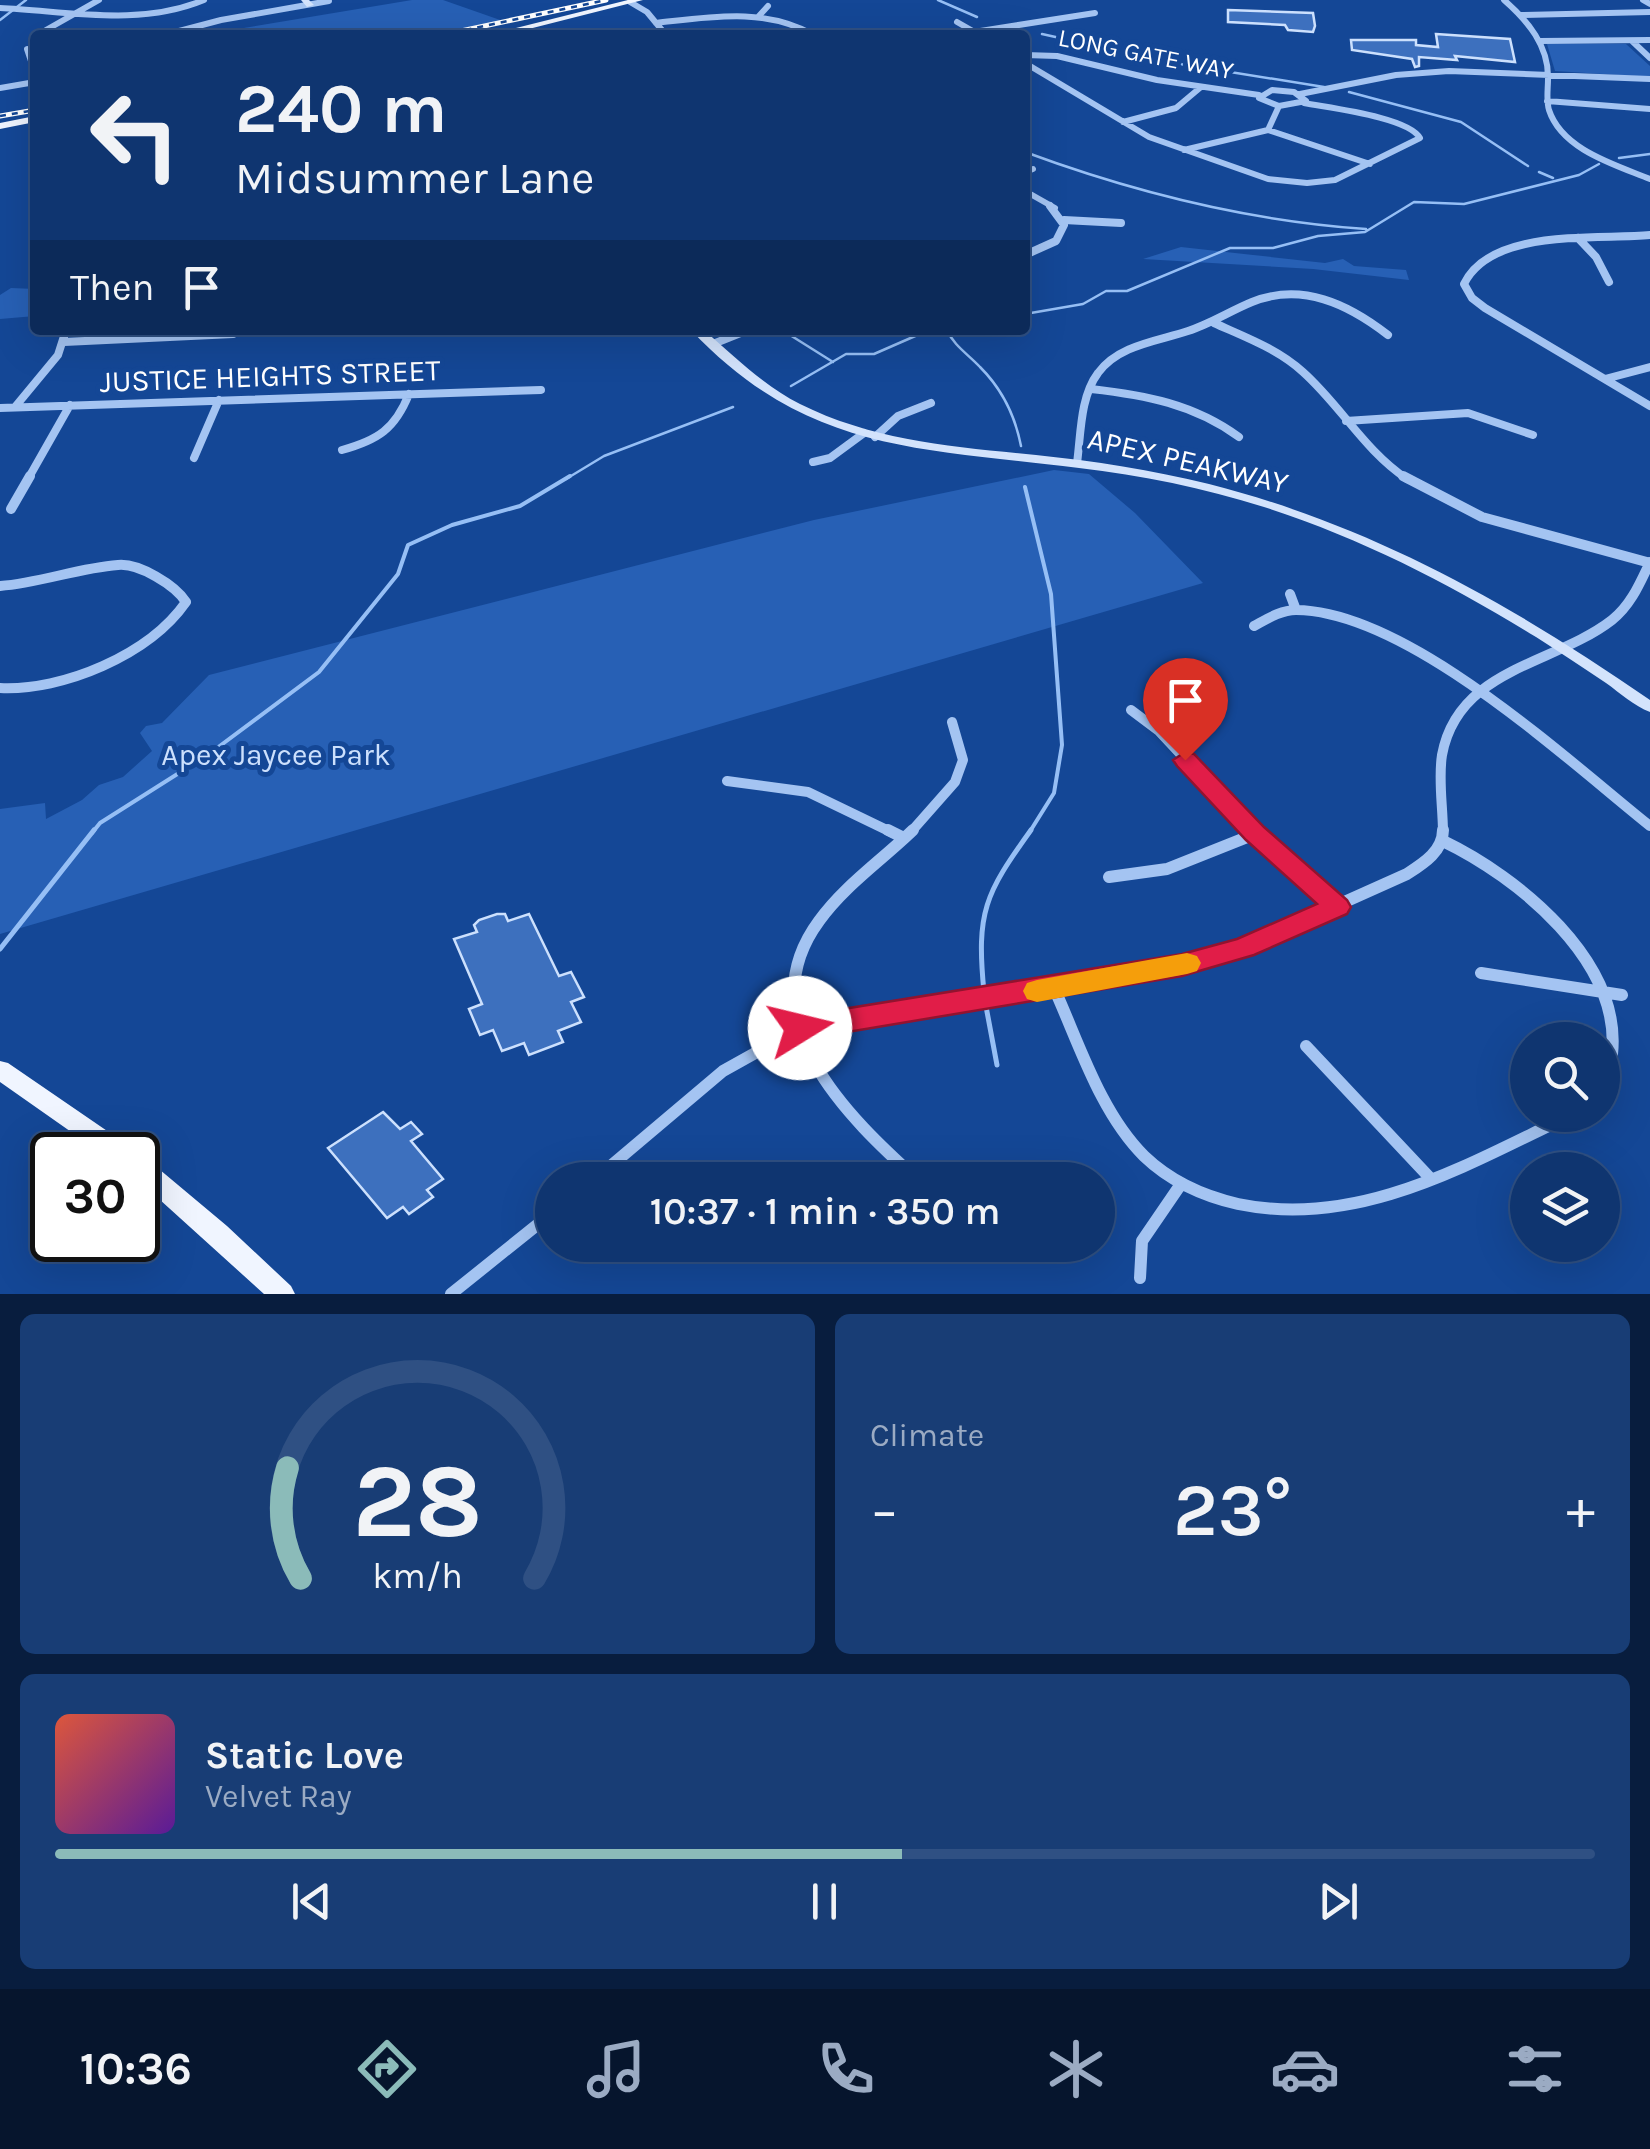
<!DOCTYPE html>
<html lang="en">
<head>
<meta charset="utf-8">
<style>
	:root { --surface:#0f3570; --page:#183d75; --text:#f1f3f6; --muted:#9babc3; --line:#2f5083; --accent:#8bbbb9 }
	body { margin:0; font-family:Karla,sans-serif; background:var(--page); color:var(--text); height:100vh; display:flex; flex-direction:column; font-size:38px; white-space:nowrap }
	* { box-sizing:border-box; margin:0 }
	p { font-size:32px; color:var(--muted) }
	.icon { flex:none; width:55px; height:55px; fill:none; stroke:currentColor; stroke-width:2; stroke-linecap:round; stroke-linejoin:round }
	.map { position:relative; height:1294px; overflow:hidden }
	.details { display:flex; flex-direction:column; gap:20px; padding:20px; background:#081d3e; flex:1 }
	.details>* { flex:none }
	.hud { position:absolute; left:30px; top:30px; width:1000px; height:305px; border-radius:10px; box-shadow:0 10px 40px #0002,0 0 0 2px var(--line); background:#0f3570; color:var(--text); overflow:hidden }
	.fabs { position:absolute; left:1510px; top:1022px; display:grid; gap:20px }
	.fabs a { display:grid; place-items:center; width:110px; height:110px; border-radius:50%; background:var(--surface); box-shadow:0 10px 40px #0002,0 0 0 2px var(--line); font-size:50px }
	.speed { position:absolute; left:30px; top:1132px; display:flex; gap:20px; font-size:50px; font-weight:700; text-align:center }
	.speed>* { display:grid; place-content:center; width:130px; height:130px; border-radius:50%; background:var(--surface); box-shadow:0 10px 40px #0002,0 0 0 2px var(--line); line-height:1 }
	.speed .limit { border:5px solid #111; border-radius:15px; background:#fff; color:#111 }
	.pin { position:absolute; display:grid; place-items:center; width:85px; height:85px; color:#fff; margin:-102px -42px; border-radius:50% 50% 50% 0; rotate:-45deg; box-shadow:0 0 10px #0007 }
	.pin .icon { rotate:45deg }
	.me { position:absolute; width:110px; margin:-55px; rotate:81deg; stroke-linejoin:round; filter:drop-shadow(0 0 8px #0008) }
	.turn { display:flex; align-items:center; gap:35px; height:210px; padding:0 40px; font-size:45px }
	.turn .icon { width:130px; height:130px; stroke-width:2.5 }
	.turn b { display:block; font-size:70px; line-height:85px }
	.then { display:flex; align-items:center; height:95px; padding:0 40px; background:#0003; gap:20px; font-size:38px }
	.big { font-size:75px; font-weight:600; line-height:1.1 }
	.details .widget { flex:1; display:flex; flex-direction:column; justify-content:center; gap:15px; min-width:0; padding:0 35px; border-radius:15px; background:var(--page) }
	.details .dial { align-items:center; gap:0 }
	.dial svg { height:260px; overflow:visible; fill:none; stroke:var(--line); stroke-width:7; stroke-linecap:round; text-anchor:middle }
	.dial text { fill:var(--text); stroke:none }
	.song { display:flex; align-items:center; gap:30px }
	.cover { width:120px; height:120px; border-radius:15px; background:linear-gradient(135deg,hsl(10 70% 55%),hsl(270 70% 35%)) }
	.played { height:10px; border-radius:5px; background:linear-gradient(90deg,var(--accent) 55%,var(--line) 55%) }
	.keys { display:flex; justify-content:space-around; direction:ltr }
	.heat { display:flex; justify-content:space-between; align-items:center; font-size:55px; direction:ltr }
	.details .tiles { flex:1; display:grid; gap:20px; grid-template-columns:1fr 1fr }
	.widget:last-child { grid-column:span 2 }
	.trip { position:absolute; left:535px; top:1162px; width:580px; height:100px; border-radius:50px; background:var(--surface); box-shadow:0 10px 40px #0002,0 0 0 2px var(--line); font-weight:600; line-height:100px; text-align:center }
	.tab-bar { display:flex; height:160px; justify-content:space-around; align-items:center; background:#06152d; color:var(--muted) }
	.tab-bar .icon { width:70px; height:70px }
	.tab-bar .active { color:var(--accent) }
	.tab-bar b { font-size:45px; color:var(--text) }
	.map>svg:first-child { display:block }
	.green { fill:#2760b5 }
	.lines { fill:none; stroke-linecap:round; stroke-linejoin:round }
	.stream-far2 { stroke:#96bff5; stroke-width:2.5 }
	.stream-far1 { stroke:#96bff5; stroke-width:4 }
	.stream { stroke:#96bff5; stroke-width:5 }
	.building { fill:#3d70be; stroke:#cce0fd; stroke-width:2.5 }
	.minor-far3 { stroke:#a4c4f2; stroke-width:6 }
	.minor-far2 { stroke:#a4c4f2; stroke-width:8 }
	.minor-far1 { stroke:#a4c4f2; stroke-width:10 }
	.minor { stroke:#a4c4f2; stroke-width:12 }
	.secondary { fill:#d3e3fc; fill-rule:evenodd }
	.primary { fill:#f0f5ff; fill-rule:evenodd }
	.rail-casing { stroke:#fff; stroke-width:5 }
	.rail { stroke:#144796; stroke-width:2.5; stroke-dasharray:6; stroke-linecap:butt }
	.route { fill:#e11d48; stroke:#92132f; stroke-width:2.5 }
	.slow { fill:#f59e0b }
	.labels { text-anchor:middle; dominant-baseline:central; stroke-width:10; stroke-linejoin:round; paint-order:stroke }
	.far-street-label { font-size:25px; fill:#fff; stroke:#144796 }
	.street-label { font-size:30px; fill:#fff; stroke:#144796 }
	.park-label { font-size:30px; fill:#cce0fd; stroke:#144796 }
</style>
</head>
<body>
<div class="map">
<svg width="1650" height="1294" viewBox="0 0 1650 1294">
	<rect width="100%" height="100%" fill="#144796"/>
	<path class="green" d="M412,0H443L503,21L427,35H201Z
		M1547,44H1626L1650,66V77L1555,71Z
		M1181,247L1325,263L1343,259L1354,266L1406,270L1409,280L1313,269L1143,259Z
		M11,288L35,289V316L0,319V295Z
		M1054,470L1089,474L1135,513L1203,583L0,934V809L45,803L46,819L82,800L99,785L123,777L152,751L140,733L146,726L162,723L209,675L814,520Z"/>
	<g class="lines">
		<path class="stream-far2" d="M938,0L977,17
			M0,20L26,0
			M1042,34L1168,62L1324,87
			M1349,92L1461,122L1528,166
			M1025,152C1136,193 1248,221 1366,229
			M1619,158L1650,154
			M1539,172L1553,178
			M1025,314L1083,304L1106,291H1127L1230,248H1273L1318,236L1365,232L1414,202L1464,204L1579,175L1599,164
			M782,330L833,362
			M947,330C954,346 968,354 980,367C1002,389 1015,415 1021,446
			M791,386L846,354H874L929,330
			M566,479L604,456L733,407"/>
		<path class="stream-far1" d="M1025,487L1051,594L1062,745L1054,793L1029,833
			M92,833L100,823L209,754L319,672L398,574L408,545L452,525L520,506L570,476"/>
		<path class="stream" d="M0,949L94,830
			M984,992C976,912 985,894 1031,830
			M985,1001L997,1065"/>
	</g>
	<path class="building" d="M1228,10L1313,13L1315,26L1313,32L1288,30L1285,25L1228,22Z
		M1436,34L1510,39L1515,62L1455,56L1457,60L1419,57V66L1415,67L1412,59L1352,50L1351,40H1416V45L1438,47Z
		M497,914H505L508,921L529,914L559,976L571,972L584,997L571,1002L581,1022L558,1031L563,1042L529,1055L524,1043L502,1051L493,1030L480,1035L469,1009L482,1004L454,939L477,932L474,925L479,920Z
		M383,1112L400,1129L411,1122L422,1134L411,1141L443,1179L427,1190L433,1197L409,1214L403,1207L387,1218L328,1148Z"/>
	<g class="lines">
		<path class="minor-far3" d="M1504,0C1528,21 1549,46 1548,79C1548,90 1546,100 1549,110C1562,150 1616,165 1650,179
			M1643,0L1650,4
			M630,2L647,12L666,35
			M0,8C68,11 139,27 204,0
			M1521,15L1650,12
			M758,17L768,6
			M957,22L978,34
			M656,23C711,17 764,7 814,35
			M46,30L99,0
			M974,32L1095,13
			M164,35L221,20L329,1
			M1540,41L1650,40
			M1632,41L1650,58
			M27,49L35,73
			M1025,55L1057,56L1157,80L1259,95
			M1025,63L1149,137L1268,179L1307,183L1335,180L1420,138C1408,117 1329,108 1304,103
			M0,88L35,82
			M1272,90L1294,92L1306,101L1279,106L1259,98Z
			M1300,94L1396,75L1449,71L1650,79
			M1547,101L1650,109
			M1123,122L1176,108L1201,87
			M1268,130L1370,164
			M1184,150L1268,130L1279,106
			M1025,172L1033,169
			M1025,191L1055,208"/>
		<path class="minor-far2" d="M1064,220L1121,223
			M1650,235C1596,240 1491,228 1464,284L1472,298L1485,308L1650,406
			M1578,238L1596,257L1609,282
			M1025,255L1056,241L1064,225L1050,206
			M1214,323C1245,337 1278,349 1303,372C1341,406 1364,450 1407,479
			M64,342L233,334
			M713,344L748,330
			M1605,379L1650,367
			M1091,389C1145,395 1194,404 1239,437
			M15,407L58,355L66,330
			M0,408L541,390
			M1346,421L1468,413L1533,435
			M875,437L898,416L931,403
			M342,450C378,440 395,429 409,394
			M194,458L219,400
			M813,462L830,458L864,433
			M1077,463C1081,434 1080,397 1098,373C1118,345 1158,341 1188,331C1210,324 1230,311 1252,302C1302,282 1348,304 1388,335
			M28,479L70,405"/>
		<path class="minor-far1" d="M1403,476L1482,517L1650,563
			M11,509L30,476
			M0,586C40,583 78,568 118,565C139,563 175,585 186,602C149,655 63,691 0,688
			M1290,594L1296,610
			M1254,626C1267,619 1281,610 1296,610C1407,611 1565,758 1650,826
			M1131,710L1159,731L1254,833
			M727,781L808,792L893,833
			M910,833L955,782L963,760L952,722
			M1443,833C1443,807 1438,780 1442,755C1458,668 1554,665 1612,620C1631,605 1640,583 1650,562"/>
		<path class="minor" d="M888,830L902,837
			M913,830C882,860 844,886 819,921C746,1020 849,1118 918,1180
			M1251,830L1337,907
			M1443,841C1518,877 1622,961 1612,1054C1611,1067 1605,1080 1602,1092
			M1109,877L1167,869L1255,834
			M1481,973L1622,995
			M1054,988C1079,1043 1100,1112 1144,1156C1170,1181 1203,1196 1238,1204C1359,1229 1466,1165 1571,1115
			M1306,1046L1431,1179
			M594,1180L723,1071L800,1028L1182,965L1244,947L1407,874C1424,863 1443,851 1443,830
			M1140,1278L1142,1241L1181,1184
			M451,1294L552,1213"/>
		<path class="secondary" d="M301,0H309L314,5L307,7Z
			M691,330H704C734,356 764,386 800,404C874,441 955,447 1036,455C1094,461 1152,470 1209,484C1373,526 1511,604 1650,700V712C1634,706 1620,693 1606,683C1583,668 1560,652 1536,637C1450,584 1361,538 1264,507C1204,488 1141,475 1079,468C923,448 808,454 691,330Z"/>
		<path class="primary" d="M628,0H643L505,35H488Z
			M35,116V122L0,129V123Z
			M0,1061L8,1063L132,1148L135,1155H104L0,1082Z
			M138,1156L147,1159L227,1226L291,1286L295,1294H264L138,1180Z"/>
		<g class="rail-casing">
			<path id="rail" d="M442,35L606,0
				M0,116L35,110"/>
		</g>
		<use href="#rail" class="rail"/>
	</g>
	<path class="route" d="M1185,752L1194,754L1264,827L1347,900L1351,907L1347,914L1254,955L1182,976L800,1040L790,1036L786,1028L790,1020L800,1016L1182,954L1237,939L1317,904L1246,840L1177,766L1173,760Z"/>
	<path class="slow" d="M1187,953L1197,956L1201,963L1197,971L1187,974L1037,1002L1027,999L1023,991L1027,983L1037,980Z"/>
	<g class="labels">
		<g class="far-street-label">
			<text transform="translate(1146 54) rotate(11)">LONG GATE WAY</text>
		</g>
		<g class="street-label">
			<text transform="translate(270 376) rotate(-2)">JUSTICE HEIGHTS STREET</text>
			<text transform="translate(1188 461) rotate(13)">APEX PEAKWAY</text>
		</g>
		<g class="park-label">
			<text x="276" y="755">Apex Jaycee Park</text>
		</g>
	</g>
</svg>
<div class="fabs">
<a><svg class="icon" aria-label="search" viewBox="0 0 24 24"><circle cx="10" cy="10" r="6"/><path d="M15 15l6 6"/></svg></a>
<a><svg class="icon" aria-label="layers" viewBox="0 0 24 24"><path d="M12 4l9 5-9 5-9-5zM3 14l9 5 9-5"/></svg></a>
</div>
<div class="speed"><div class="limit">30</div></div>
<div class="pin" style="left:1185px;top:760px;background:#d93025"><svg class="icon" aria-label="arrive" viewBox="0 0 24 24"><path d="M6 21V4h12l-3 4 3 4H6"/></svg></div>
<svg class="me" style="left:800px;top:1028px" viewBox="-20 -20 40 40"><circle r="19" fill="#fff"/><path d="M0-13L10 11 0 6-10 11z" fill="#e11d48"/></svg>
<div class="trip">10:37 · 1 min · 350 m</div>
<div class="hud">
<div class="turn"><svg class="icon" aria-label="left" viewBox="0 0 24 24"><path d="M17 20v-9H6M10 6l-5 5 5 5"/></svg><div><b>240 m</b>Midsummer Lane</div></div>
<div class="then">Then<svg class="icon" aria-label="arrive" viewBox="0 0 24 24"><path d="M6 21V4h12l-3 4 3 4H6"/></svg></div>
</div>
</div>
<section class="details">
<div class="tiles">
<div class="widget dial"><svg viewBox="0 0 100 80">
<path d="M14 69A42 42 0 1 1 86 69"/>
<path d="M14 69A42 42 0 0 1 10 35" stroke="#8bbbb9"/>
<text x="50" y="56" font-size="32" font-weight="700">28</text>
<text x="50" y="72" font-size="11">km/h</text>
</svg></div>
<div class="widget"><p>Climate</p>
<div class="heat"><a>−</a><b class="big">23°</b><a>+</a></div>
</div>
<div class="widget">
<div class="song"><i class="cover"></i><div><b>Static Love</b><p>Velvet Ray</p></div></div>
<div class="played"></div>
<div class="keys"><svg class="icon" aria-label="previous" viewBox="0 0 24 24"><path d="M18 5L8 12l10 7zM5 5v14"/></svg><svg class="icon" aria-label="pause" viewBox="0 0 24 24"><path d="M8 5v14M16 5v14"/></svg><svg class="icon" aria-label="next" viewBox="0 0 24 24"><path d="M6 5l10 7-10 7zM19 5v14"/></svg></div>
</div>
</div>
</section>
<nav class="tab-bar">
<b>10:36</b>
<svg class="icon active" aria-label="directions" viewBox="0 0 24 24"><path d="M12 3l9 9-9 9-9-9zM9 14v-3h6M13 9l2 2-2 2"/></svg>
<svg class="icon" aria-label="music" viewBox="0 0 24 24"><path d="M9 18V5l10-2v13"/><circle cx="6" cy="18" r="3"/><circle cx="16" cy="16" r="3"/></svg>
<svg class="icon" aria-label="phone" viewBox="0 0 24 24"><path d="M5 4h4l2 5-3 2q2 4 5 5l2-3 5 2v4C11 20 4 13 5 4z"/></svg>
<svg class="icon" aria-label="climate" viewBox="0 0 24 24"><path d="M12 3v18M4 7l16 10M4 17L20 7"/></svg>
<svg class="icon" aria-label="car" viewBox="0 0 24 24"><path d="M5 17H2v-5l4-1 3-4h7l3 4 3 1v5h-3M9 17h6M6 11h13"/><circle cx="7" cy="17" r="2"/><circle cx="17" cy="17" r="2"/></svg>
<svg class="icon" aria-label="filters" viewBox="0 0 24 24"><path d="M4 7h16M4 17h16"/><circle cx="9" cy="7" r="2"/><circle cx="15" cy="17" r="2"/></svg>
</nav>
</body>
</html>
